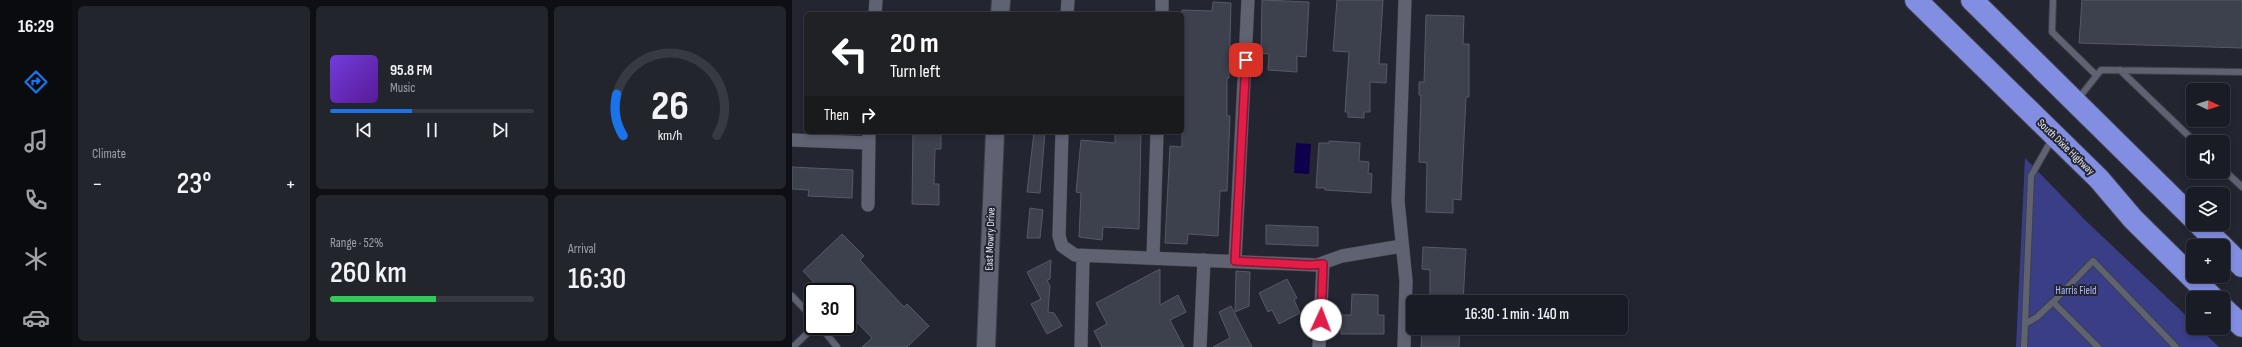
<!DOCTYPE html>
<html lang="en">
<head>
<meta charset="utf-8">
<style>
	:root { --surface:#1a1c25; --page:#23252d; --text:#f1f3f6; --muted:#9fa1a7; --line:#383a42; --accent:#1a73e8 }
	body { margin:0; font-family:"Sofia Sans Condensed",sans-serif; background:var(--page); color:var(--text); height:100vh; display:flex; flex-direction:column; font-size:15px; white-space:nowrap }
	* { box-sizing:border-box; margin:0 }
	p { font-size:13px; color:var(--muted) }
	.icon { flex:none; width:22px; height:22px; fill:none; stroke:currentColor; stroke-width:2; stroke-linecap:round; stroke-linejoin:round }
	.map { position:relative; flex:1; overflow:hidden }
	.panel { display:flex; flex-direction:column; gap:6px; padding:6px; background:#0e0f14; width:720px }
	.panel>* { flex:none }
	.hud { position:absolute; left:12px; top:12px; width:380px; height:122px; border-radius:6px; box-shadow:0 2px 6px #0003,0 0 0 1px var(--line); background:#202124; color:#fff; overflow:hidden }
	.needle { width:26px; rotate:93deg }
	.fabs { position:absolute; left:1394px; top:83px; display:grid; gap:8px }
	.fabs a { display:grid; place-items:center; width:44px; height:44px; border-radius:6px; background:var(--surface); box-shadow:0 2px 6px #0003,0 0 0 1px var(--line); font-size:20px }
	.speed { position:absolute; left:12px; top:283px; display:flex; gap:8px; font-size:20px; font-weight:700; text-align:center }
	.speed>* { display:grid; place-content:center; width:52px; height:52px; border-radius:50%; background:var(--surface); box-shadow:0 2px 6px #0003,0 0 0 1px var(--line); line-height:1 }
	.speed .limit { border:2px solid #111; border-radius:6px; background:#fff; color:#111 }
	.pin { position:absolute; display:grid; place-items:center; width:34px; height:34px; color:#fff; margin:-17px; border-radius:8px; box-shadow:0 2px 6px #0006 }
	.me { position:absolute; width:44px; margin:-22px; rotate:2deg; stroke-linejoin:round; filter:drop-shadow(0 0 3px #0008) }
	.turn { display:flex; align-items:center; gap:14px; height:84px; padding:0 20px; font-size:18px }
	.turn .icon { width:52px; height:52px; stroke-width:2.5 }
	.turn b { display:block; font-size:28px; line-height:34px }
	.then { display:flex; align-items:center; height:38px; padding:0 20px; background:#0003; gap:8px; font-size:15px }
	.big { font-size:30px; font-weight:600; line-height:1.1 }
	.panel .widget { flex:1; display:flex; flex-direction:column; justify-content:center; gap:6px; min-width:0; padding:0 14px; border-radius:6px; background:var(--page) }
	.panel .dial { align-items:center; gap:0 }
	.dial svg { height:104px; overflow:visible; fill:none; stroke:var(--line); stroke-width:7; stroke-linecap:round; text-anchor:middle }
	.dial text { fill:var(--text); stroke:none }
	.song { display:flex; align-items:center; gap:12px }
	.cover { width:48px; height:48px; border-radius:6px; background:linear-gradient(135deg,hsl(260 70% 55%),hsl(270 70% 35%)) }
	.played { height:4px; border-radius:2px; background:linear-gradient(90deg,var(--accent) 40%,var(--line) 40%) }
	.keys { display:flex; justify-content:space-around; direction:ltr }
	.heat { display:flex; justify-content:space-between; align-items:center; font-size:22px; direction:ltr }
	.charge { height:6px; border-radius:3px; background:linear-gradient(90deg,#34c759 52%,var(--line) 0) }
	.panel .tiles { flex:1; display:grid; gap:6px; grid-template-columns:repeat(3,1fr) }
	.widget:first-child { grid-row:span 2 }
	.trip { position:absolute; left:614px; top:295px; width:222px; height:40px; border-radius:6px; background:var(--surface); box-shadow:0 2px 6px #0003,0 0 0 1px var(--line); font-weight:600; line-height:40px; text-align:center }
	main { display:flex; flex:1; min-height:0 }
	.menu { display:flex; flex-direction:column; width:72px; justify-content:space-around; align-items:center; background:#0a0b0f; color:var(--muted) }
	.menu .icon { width:28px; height:28px }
	.menu .on { color:var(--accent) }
	.menu b { font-size:18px; color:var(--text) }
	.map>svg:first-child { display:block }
	.green { fill:#393e87 }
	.water { fill:#0f004d }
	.building { fill:#3d404d; stroke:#565967 }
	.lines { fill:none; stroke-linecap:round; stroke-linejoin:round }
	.lane-casing { stroke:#3d3f49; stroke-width:8 }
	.street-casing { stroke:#3d3f49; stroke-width:14 }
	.secondary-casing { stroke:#3d3f49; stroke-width:20 }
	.highway-casing { stroke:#3d3f49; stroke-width:24 }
	.lane { stroke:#5f6271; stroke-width:6 }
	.street { stroke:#5f6271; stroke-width:13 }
	.secondary { stroke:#5f6271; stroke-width:18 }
	.highway { stroke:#828ee1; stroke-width:22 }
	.route-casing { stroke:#92132f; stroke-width:10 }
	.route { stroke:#e11d48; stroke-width:7 }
	.labels { text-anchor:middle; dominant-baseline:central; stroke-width:4; stroke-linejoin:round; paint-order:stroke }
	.street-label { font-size:11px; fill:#eaecf4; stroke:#232531 }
	.park-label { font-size:11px; fill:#b0bcfe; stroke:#232531 }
</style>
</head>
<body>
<main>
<nav class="menu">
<b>16:29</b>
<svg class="icon on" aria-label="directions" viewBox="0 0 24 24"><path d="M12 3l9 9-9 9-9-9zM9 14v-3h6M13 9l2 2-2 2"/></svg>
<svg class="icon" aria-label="music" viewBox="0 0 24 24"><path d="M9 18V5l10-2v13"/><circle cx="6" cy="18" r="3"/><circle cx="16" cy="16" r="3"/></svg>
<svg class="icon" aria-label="phone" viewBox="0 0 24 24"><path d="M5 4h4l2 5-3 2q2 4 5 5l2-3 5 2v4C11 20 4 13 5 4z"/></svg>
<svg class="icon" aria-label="climate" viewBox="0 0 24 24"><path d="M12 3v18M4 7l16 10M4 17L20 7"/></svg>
<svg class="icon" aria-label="car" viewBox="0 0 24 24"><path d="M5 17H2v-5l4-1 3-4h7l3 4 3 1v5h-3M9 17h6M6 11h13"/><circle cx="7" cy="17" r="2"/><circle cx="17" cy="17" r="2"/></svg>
</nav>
<section class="panel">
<div class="tiles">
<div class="widget"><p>Climate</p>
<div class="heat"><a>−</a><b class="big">23°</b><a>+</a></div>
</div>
<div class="widget">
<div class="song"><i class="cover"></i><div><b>95.8 FM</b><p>Music</p></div></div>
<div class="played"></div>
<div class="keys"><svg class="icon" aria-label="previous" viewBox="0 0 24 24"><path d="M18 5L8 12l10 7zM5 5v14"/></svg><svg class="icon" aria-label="pause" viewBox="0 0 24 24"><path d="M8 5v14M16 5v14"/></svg><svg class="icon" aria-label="next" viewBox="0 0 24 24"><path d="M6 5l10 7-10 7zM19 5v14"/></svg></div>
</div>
<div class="widget dial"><svg viewBox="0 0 100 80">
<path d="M14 69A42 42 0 1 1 86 69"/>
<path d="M14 69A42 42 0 0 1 9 37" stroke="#1a73e8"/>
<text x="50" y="56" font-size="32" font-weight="700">26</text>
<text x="50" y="72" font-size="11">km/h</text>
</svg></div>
<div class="widget"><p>Range · 52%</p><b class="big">260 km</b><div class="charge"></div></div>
<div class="widget"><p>Arrival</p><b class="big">16:30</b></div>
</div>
</section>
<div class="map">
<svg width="1450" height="347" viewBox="0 0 1450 347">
	<rect width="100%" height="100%" fill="#232531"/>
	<path class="green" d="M1233,158L1294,221L1401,322V328H1407L1427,347H1224Z"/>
	<path class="water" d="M504,143L519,144L517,174L502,173Z"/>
	<path class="building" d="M470,0L517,2L514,57L505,56V72L476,70L477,54L469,53Z
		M545,0H591L587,64H595L594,83L578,82V112H572V118L556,117V112H553L557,52L541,51Z
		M1290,0H1450V48L1287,43Z
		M421,2L439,3L437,78H435V116H438L435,191H428L426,236L396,234L395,244L373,243L378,146L390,147V10L420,11Z
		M634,15L672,16L671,44H677V97H674L669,200L661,199V213L634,212L635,163L627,162L629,95H627V82H632Z
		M121,132H149V149H143L142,184H147V205L120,204Z
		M242,132H253L248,193L235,192Z
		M323,132H349L347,229L311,227L310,240L287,237L289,193L284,192L289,140L323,143Z
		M537,141L568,143L567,161L577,162L576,173L580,174L579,193L533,190V188H524L527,143H537Z
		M0,167L61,170L60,198L16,196L17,190L0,189Z
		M238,208L251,210L248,238H235Z
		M474,225L526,227V246L474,244Z
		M50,234L72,256L68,260L112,307L115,304L137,326L115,347H70L80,338L55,312V292H31L11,271Z
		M631,247L674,249L671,302H638V270L630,269Z
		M259,260L258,279L255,280L258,286L256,312L262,313L270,326L255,334L239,304L249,299L235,272Z
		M368,269V305L386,295L394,312L378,320L392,347H310L302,331L315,324L304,303Z
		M444,271L458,272L457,306L443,312Z
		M495,279L505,298L502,300L508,313L487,324L480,310L476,312L467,293Z
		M560,294L586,295V315H592V334H549V315H559Z
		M439,306L460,347H421L438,338L427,312Z
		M630,328H668L667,347H629Z"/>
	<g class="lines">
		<g class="lane-casing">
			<path id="lane" d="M1261,0L1260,32L1304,75
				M1328,70L1403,142
				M1286,99L1309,70L1450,72
				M1431,169L1450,187
				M0,296L21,318
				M1233,324L1245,317L1261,302
				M28,326L45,347
				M1,347L23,326
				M1232,347L1239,176L1260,139
				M1306,347L1261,302L1301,261L1384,347"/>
		</g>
		<g class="street-casing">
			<path id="street" d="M83,14L84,0
				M275,14L276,0
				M370,14V0
				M270,132L267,236L270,246L283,255L525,265L550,256L610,246
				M0,140L77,143
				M76,205L77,132
				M361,258L365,132
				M443,261L456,0
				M289,347L291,256
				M408,347L412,260
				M527,347L531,264
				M612,347L614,281L606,201L613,0"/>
		</g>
		<g class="secondary-casing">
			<path id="secondary" d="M208,14L209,0
				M194,347L203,132"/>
		</g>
		<g class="highway-casing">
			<path id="highway" d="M1124,0L1307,179L1341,219L1421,298
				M1180,0L1401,218
				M1407,224L1430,246
				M1431,247L1450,266
				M1431,308L1450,326"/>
		</g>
		<use href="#lane" class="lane"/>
		<use href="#street" class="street"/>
		<use href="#secondary" class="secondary"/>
		<use href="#highway" class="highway"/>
	</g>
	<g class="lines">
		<g class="route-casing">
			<path id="route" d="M454,60L443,261L518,265L531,264L529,320"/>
		</g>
		<use href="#route" class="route"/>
	</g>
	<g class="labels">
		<g class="street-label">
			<text transform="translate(1274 147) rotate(44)">South Dixie Highway</text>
			<text transform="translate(198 239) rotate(-88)">East Mowry Drive</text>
		</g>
		<g class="park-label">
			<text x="1284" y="290">Harris Field</text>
		</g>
	</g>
</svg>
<div class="fabs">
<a><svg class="needle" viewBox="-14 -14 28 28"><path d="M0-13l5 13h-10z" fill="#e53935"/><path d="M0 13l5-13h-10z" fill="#9fa1a7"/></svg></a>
<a><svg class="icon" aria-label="sound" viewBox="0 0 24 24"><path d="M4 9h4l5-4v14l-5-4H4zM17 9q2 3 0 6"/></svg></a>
<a><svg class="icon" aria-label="layers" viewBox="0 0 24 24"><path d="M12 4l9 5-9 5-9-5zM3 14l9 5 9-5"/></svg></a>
<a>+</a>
<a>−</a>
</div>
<div class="speed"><div class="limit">30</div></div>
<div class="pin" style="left:454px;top:60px;background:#d93025"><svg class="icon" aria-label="arrive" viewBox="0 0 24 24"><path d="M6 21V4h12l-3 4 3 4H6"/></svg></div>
<svg class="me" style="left:529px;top:320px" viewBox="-20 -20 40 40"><circle r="19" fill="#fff"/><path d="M0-13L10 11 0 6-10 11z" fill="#e11d48"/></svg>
<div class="trip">16:30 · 1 min · 140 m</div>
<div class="hud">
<div class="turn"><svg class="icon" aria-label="left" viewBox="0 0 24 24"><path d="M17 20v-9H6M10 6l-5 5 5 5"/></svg><div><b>20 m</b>Turn left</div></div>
<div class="then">Then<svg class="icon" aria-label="right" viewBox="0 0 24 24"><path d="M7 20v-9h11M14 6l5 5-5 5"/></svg></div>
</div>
</div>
</main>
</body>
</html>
